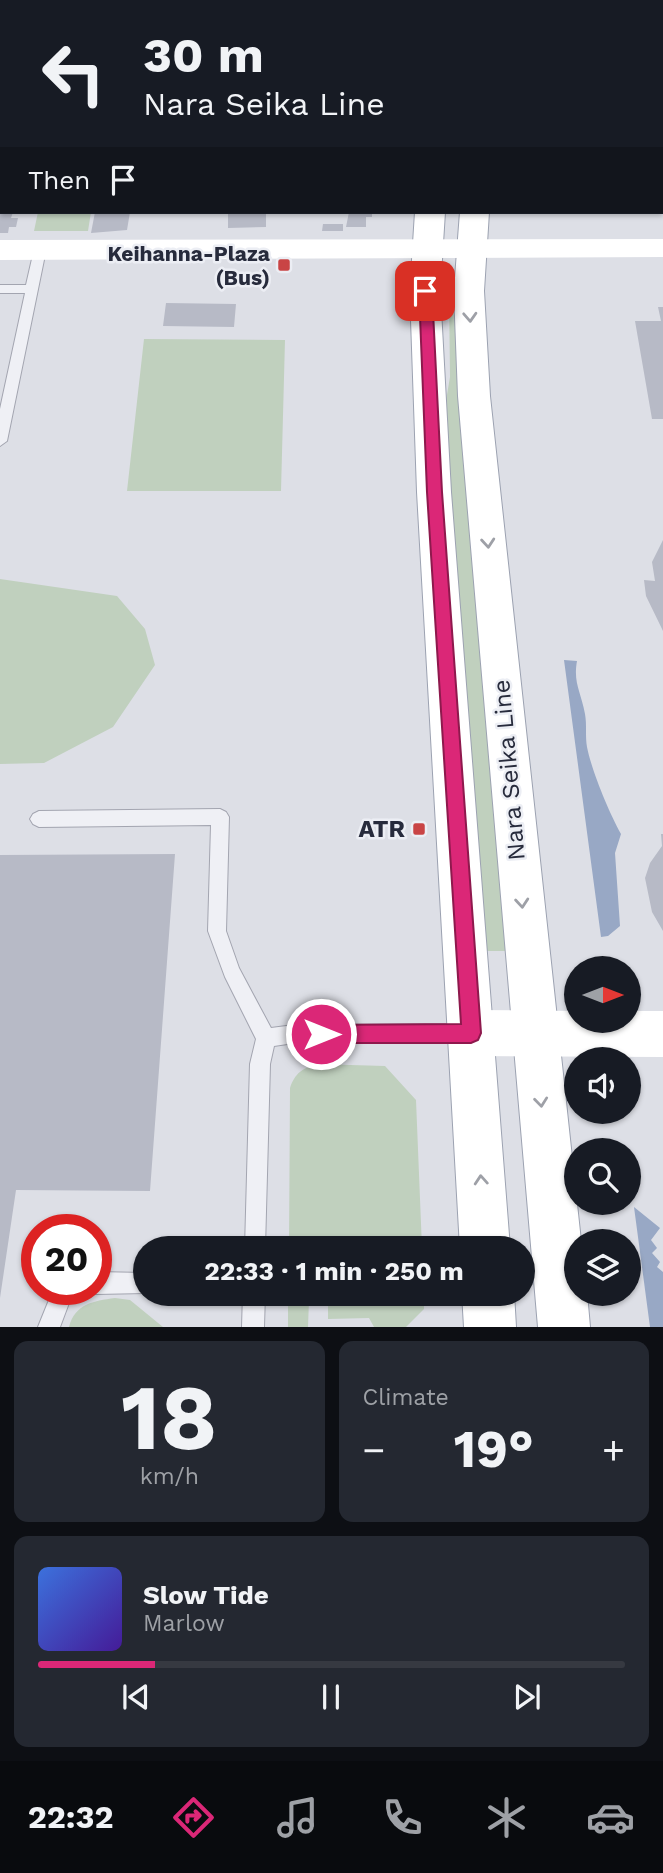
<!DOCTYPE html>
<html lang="en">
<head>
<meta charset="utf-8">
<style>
	:root { --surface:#171b24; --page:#242831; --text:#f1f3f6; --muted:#9ea1a6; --line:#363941; --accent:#db2777 }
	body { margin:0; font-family:"Work Sans",sans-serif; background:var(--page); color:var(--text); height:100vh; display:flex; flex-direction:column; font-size:26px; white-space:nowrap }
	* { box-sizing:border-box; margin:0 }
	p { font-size:23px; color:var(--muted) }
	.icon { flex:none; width:38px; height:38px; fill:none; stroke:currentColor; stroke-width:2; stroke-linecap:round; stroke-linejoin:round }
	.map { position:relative; height:1327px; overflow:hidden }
	.details { display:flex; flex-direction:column; gap:14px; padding:14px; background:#0d0f14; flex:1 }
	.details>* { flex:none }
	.top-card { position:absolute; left:0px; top:0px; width:663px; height:214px; box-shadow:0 2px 5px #0004; background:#171b24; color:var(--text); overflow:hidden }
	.needle { width:46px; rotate:90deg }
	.controls { position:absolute; left:564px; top:956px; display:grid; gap:14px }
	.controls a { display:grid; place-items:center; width:77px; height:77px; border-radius:50%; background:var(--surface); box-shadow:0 2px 5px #0004; font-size:35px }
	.speed { position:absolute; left:21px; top:1214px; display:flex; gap:14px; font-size:35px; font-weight:700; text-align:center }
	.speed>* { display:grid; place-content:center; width:91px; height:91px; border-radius:50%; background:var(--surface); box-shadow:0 2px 5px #0004; line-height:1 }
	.speed .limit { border:10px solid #d22; background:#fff; color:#111 }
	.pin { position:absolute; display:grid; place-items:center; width:60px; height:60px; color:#fff; margin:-30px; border-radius:14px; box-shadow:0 4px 10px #0006 }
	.me { position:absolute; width:77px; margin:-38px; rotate:90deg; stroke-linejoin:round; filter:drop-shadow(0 0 5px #0008) }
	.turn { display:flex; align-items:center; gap:24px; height:147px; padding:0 28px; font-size:32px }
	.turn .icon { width:91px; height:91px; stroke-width:2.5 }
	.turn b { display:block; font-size:49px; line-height:60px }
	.then { display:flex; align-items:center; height:66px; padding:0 28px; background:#0003; gap:14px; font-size:26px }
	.big { font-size:52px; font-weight:700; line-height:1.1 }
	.details .tile { flex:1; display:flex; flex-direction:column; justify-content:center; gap:10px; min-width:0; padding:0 24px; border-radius:14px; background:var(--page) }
	.details .dial { align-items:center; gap:0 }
	.dial b { font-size:91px; line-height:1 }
	.song { display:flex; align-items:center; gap:21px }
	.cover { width:84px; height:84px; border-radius:10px; background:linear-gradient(135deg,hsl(220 70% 55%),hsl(260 70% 35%)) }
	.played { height:7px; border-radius:4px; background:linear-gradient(90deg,var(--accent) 20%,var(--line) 20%) }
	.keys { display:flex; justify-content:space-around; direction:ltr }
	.heat { display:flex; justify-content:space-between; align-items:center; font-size:38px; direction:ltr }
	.details .tiles { flex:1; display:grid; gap:14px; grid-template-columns:1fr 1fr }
	.tile:last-child { grid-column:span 2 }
	.trip { position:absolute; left:133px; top:1236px; width:402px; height:70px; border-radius:35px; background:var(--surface); box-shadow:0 2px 5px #0004; font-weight:700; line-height:70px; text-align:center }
	.tabs { display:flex; height:112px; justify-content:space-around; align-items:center; background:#090b0e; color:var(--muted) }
	.tabs .icon { width:49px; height:49px }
	.tabs .on { color:var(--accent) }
	.tabs b { font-size:32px; color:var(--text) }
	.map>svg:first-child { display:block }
	.green { fill:#c0d0be }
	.water { fill:#98a8c5 }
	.building { fill:#b7bac6 }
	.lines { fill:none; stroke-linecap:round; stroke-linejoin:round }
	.lane-casing { stroke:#a3a5b0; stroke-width:2 }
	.street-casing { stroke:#a3a5b0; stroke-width:1 }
	.primary-casing { stroke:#9ca2b1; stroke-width:2 }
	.lane { fill:#eff0f5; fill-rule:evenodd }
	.street { fill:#eff0f5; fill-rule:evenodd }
	.secondary { fill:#fff; fill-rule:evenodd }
	.primary { fill:#fff; fill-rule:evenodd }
	.oneway { stroke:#9ea0a7 }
	.route { fill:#db2777; stroke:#8e194d; stroke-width:2 }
	.poi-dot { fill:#c94445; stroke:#eceef4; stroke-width:2.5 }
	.labels { text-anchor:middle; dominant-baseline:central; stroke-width:5; stroke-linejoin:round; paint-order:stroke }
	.far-poi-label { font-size:21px; font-weight:bold; fill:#272b3c; stroke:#eceef4; text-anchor:end }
	.street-label { font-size:24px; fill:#272b3c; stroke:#eceef4 }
	.poi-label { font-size:24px; font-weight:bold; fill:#272b3c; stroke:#eceef4; text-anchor:end }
</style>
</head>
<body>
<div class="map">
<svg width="663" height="1327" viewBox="0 0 663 1327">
	<rect width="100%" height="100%" fill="#dddfe6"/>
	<path class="green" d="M38,212H91L88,231H34Z
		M449,296L461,297L509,951H482L443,418L450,377Z
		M144,339L285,340L281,491H127Z
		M0,579L117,596L145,629L155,665L113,727L44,763L0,764Z
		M316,1064L385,1066L416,1100L422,1248H289L290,1088C295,1073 302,1069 316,1064Z
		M288,1293H424V1309L406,1327H374L369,1318L328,1319V1301L309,1300L308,1327H288Z
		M115,1298L130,1300L163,1327H69C75,1304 93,1301 115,1298Z"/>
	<path class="water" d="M564,660L577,661C573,683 581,692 585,714C587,725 585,736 587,747C592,772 609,812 621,834L615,853L620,926L608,936L601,937Z
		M634,1207L660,1228L651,1240L657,1248L652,1253L660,1262L657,1267L663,1272V1327H650Z"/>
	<path class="building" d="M0,212H13L11,218H18L16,227H9L8,233H0Z
		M95,212H130L127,230L91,233Z
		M228,212H266V227L228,228Z
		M349,212H372V217H366V227H346Z
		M323,224H343V231H322Z
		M166,303L236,304L234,327L163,326Z
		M658,307H663V419H652L635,321H661Z
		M663,540V631L646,596L644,580L655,581L652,562Z
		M661,834H663V931L652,912L645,878L650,863L662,846Z
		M175,854L150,1191L16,1190L0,1298V855Z"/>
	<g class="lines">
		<g class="lane-casing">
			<path id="lane" d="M40,246L46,250L7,441L0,446V409L25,293H0V285H26L34,250Z
				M220,809L226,812L229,817L226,931L239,968L271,1028L294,1025L469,1024L476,1026L478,1033L476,1040L469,1042L294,1043L274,1046L270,1064L265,1248H245L250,1064L256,1039L225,977L208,931L211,825L39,827L33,824L30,819L33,814L39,811Z
				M96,1272L145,1273L146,1293L96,1294L89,1290H96Z
				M53,1290H85L81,1297L69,1303L60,1327H38Z
				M243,1293H265L264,1327H242Z"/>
		</g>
		<g class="street-casing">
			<path id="street" d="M79,0H99V2H79Z
				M189,0H209V2H189Z
				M301,0H321V2H301Z
				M386,0H406V2H386Z
				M0,4H2V16H0Z
				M0,165H2V179H0Z"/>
		</g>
		<g class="primary-casing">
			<path id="primary" d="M407,0H431L432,2H407Z
				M441,0H465V2H441Z
				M415,212H445L440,291L451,492L510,1248H460L417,492L410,291Z
				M460,212H489L484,291L490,396L581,1241H576V1293H587L590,1327H538L458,396L454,291Z
				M462,1293H514L516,1327H464Z"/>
		</g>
		<use href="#lane" class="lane"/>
		<use href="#street" class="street"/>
		<path class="secondary" d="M663,239V257L0,260V240Z
			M471,1010L576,1011V1020H628V1011H663V1057L471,1056L455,1049L448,1033L455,1017Z"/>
		<use href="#primary" class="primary"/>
	</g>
	<defs><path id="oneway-chevron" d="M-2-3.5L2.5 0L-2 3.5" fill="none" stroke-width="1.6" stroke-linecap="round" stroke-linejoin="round" transform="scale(1.75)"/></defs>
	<g class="oneway">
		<use href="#oneway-chevron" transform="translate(470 317) rotate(87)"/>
		<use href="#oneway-chevron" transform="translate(488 543) rotate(85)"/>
		<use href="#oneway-chevron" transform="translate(522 903) rotate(85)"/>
		<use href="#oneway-chevron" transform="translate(541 1102) rotate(84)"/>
		<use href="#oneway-chevron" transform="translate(481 1180) rotate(-94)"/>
	</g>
	<path class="route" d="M425,287L432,291L442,492L481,1033L478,1040L471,1043H321L315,1041L312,1034L315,1027L321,1025L461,1024L427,492L419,291Z"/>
	<g class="poi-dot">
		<rect x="277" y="258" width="14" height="14" rx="3.5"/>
		<rect x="412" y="822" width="14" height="14" rx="3.5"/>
	</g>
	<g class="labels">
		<g class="far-poi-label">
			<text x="270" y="253">Keihanna-Plaza<tspan x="270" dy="24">(Bus)</tspan></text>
		</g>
		<g class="street-label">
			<text transform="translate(509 770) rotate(-95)">Nara Seika Line</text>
		</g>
		<g class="poi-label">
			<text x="405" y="829">ATR</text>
		</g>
	</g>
</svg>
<div class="controls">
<a><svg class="needle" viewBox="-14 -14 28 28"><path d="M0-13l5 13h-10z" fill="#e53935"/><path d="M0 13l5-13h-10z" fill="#9ea1a6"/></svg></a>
<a><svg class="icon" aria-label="sound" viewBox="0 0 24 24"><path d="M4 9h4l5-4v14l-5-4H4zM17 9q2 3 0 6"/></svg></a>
<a><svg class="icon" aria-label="search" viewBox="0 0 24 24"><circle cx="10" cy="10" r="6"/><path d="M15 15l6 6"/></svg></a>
<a><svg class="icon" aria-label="layers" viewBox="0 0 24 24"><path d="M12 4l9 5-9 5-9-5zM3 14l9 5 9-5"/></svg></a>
</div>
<div class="speed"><div class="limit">20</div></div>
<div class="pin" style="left:425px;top:291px;background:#d93025"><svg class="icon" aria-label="arrive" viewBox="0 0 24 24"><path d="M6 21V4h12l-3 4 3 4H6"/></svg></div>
<svg class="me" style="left:321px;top:1034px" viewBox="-20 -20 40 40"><circle r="17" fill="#db2777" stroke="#fff" stroke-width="3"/><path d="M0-11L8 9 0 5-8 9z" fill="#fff"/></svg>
<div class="trip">22:33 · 1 min · 250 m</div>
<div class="top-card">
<div class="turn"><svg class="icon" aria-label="left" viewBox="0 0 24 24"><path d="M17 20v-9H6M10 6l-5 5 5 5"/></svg><div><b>30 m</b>Nara Seika Line</div></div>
<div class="then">Then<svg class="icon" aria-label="arrive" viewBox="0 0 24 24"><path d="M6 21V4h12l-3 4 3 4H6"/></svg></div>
</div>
</div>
<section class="details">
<div class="tiles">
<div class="tile dial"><b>18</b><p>km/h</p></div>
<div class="tile"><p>Climate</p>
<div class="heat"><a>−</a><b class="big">19°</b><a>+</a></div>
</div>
<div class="tile">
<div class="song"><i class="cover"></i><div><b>Slow Tide</b><p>Marlow</p></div></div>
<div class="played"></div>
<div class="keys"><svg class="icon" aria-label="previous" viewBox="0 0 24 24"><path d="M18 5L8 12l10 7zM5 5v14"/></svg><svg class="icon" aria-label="pause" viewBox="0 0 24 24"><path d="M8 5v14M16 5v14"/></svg><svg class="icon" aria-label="next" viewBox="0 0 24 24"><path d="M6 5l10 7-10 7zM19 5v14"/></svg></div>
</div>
</div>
</section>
<nav class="tabs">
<b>22:32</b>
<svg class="icon on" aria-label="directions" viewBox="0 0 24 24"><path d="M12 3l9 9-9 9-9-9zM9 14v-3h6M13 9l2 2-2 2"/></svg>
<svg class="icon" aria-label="music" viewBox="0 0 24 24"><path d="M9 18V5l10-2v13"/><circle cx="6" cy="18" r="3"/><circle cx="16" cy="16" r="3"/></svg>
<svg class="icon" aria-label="phone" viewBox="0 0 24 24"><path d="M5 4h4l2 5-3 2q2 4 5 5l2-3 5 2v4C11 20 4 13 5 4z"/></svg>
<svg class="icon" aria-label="climate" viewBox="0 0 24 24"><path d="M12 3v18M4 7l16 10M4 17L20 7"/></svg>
<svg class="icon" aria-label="car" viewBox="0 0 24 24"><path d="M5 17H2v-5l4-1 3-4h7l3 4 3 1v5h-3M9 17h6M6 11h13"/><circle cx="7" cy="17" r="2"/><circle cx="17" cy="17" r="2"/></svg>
</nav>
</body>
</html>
